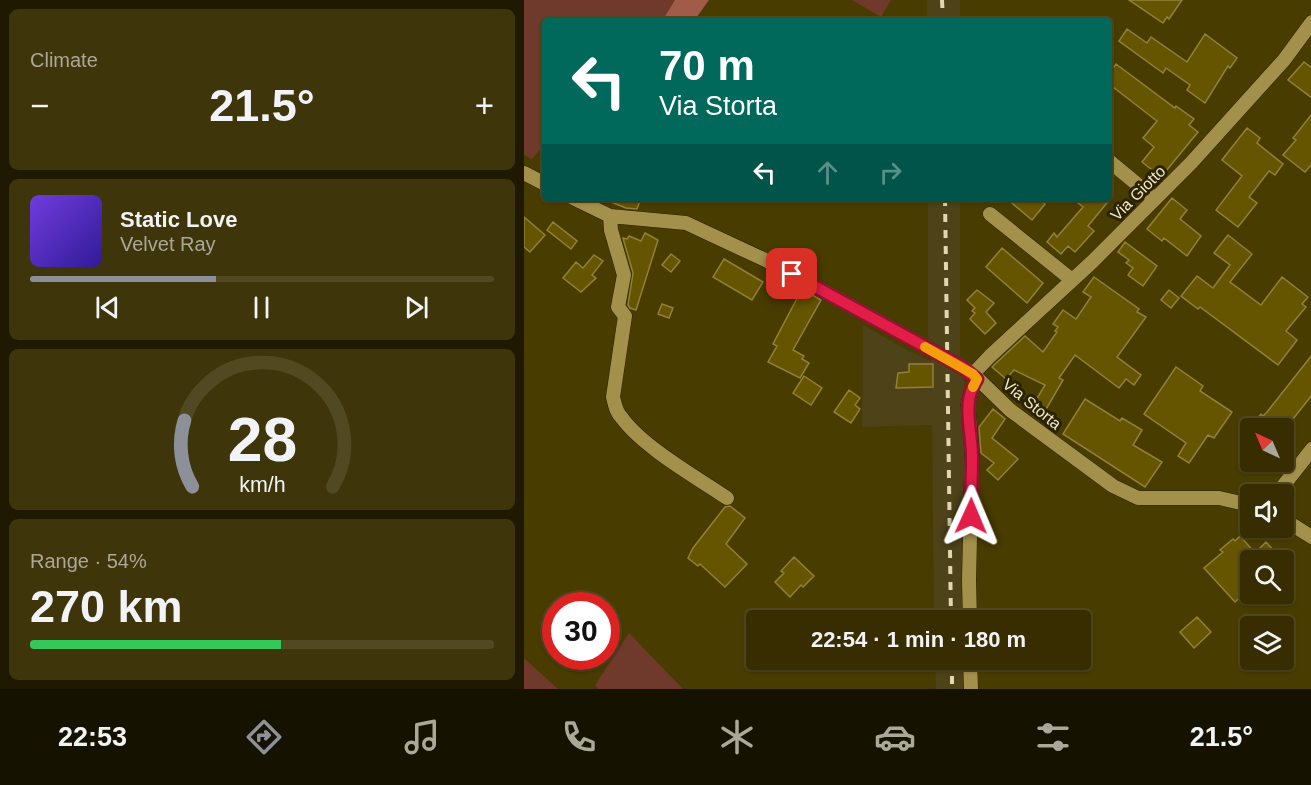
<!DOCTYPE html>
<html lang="en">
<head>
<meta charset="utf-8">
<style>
	:root { --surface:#372d00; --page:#3e350a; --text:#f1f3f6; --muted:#aaa899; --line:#514922; --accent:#8c9099 }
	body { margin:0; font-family:Helvetica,sans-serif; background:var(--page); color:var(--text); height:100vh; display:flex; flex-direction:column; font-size:22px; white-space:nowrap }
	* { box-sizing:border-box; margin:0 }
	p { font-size:20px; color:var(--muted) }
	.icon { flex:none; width:33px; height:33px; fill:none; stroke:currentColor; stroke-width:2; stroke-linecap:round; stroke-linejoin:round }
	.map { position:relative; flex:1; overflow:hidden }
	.side { display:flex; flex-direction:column; gap:9px; padding:9px; background:#1e1900; width:524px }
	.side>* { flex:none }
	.banner { position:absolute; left:18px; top:18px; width:570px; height:183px; border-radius:6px; box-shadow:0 2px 4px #0004,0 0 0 2px var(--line); background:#00695c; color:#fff; overflow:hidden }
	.needle { width:39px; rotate:316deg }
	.tools { position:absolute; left:716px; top:418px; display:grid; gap:12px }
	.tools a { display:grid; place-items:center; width:54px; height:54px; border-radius:6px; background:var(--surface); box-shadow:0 2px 4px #0004,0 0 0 2px var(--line); font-size:30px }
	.speed { position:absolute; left:18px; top:592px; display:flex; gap:12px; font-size:30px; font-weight:700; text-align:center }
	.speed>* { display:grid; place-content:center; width:78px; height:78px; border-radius:50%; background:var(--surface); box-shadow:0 2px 4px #0004,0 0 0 2px var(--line); line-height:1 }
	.speed .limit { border:9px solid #d22; background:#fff; color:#111 }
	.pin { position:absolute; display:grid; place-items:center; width:51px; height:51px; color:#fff; margin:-26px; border-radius:12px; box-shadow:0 3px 9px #0006 }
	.me { position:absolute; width:66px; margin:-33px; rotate:1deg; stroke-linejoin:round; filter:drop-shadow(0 0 4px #0008) }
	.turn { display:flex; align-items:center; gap:21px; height:126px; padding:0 18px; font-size:27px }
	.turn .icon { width:78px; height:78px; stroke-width:2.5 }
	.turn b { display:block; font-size:42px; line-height:51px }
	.lanes { display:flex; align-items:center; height:57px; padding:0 18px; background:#0003; justify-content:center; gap:30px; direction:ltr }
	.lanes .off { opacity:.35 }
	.big { font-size:45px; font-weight:800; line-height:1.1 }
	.side .widget { flex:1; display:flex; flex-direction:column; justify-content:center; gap:9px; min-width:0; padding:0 21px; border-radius:9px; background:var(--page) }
	.side .dial { align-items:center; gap:0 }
	.dial svg { height:156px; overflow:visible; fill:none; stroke:var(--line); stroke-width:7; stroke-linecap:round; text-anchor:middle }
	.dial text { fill:var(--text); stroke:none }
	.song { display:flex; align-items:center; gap:18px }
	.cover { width:72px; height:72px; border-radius:9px; background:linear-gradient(135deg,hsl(260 70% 55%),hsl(250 70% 35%)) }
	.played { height:6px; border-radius:3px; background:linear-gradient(90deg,var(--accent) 40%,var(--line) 40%) }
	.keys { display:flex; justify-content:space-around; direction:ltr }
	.heat { display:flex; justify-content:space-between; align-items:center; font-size:33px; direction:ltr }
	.charge { height:9px; border-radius:4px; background:linear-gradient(90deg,#34c759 54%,var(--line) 0) }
	.trip { position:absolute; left:222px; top:610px; width:345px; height:60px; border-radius:6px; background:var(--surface); box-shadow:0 2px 4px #0004,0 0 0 2px var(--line); font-weight:800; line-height:60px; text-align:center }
	.tab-bar { display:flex; height:96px; justify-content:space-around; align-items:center; background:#161200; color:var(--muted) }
	.tab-bar .icon { width:42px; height:42px }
	.tab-bar .active { color:var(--accent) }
	.tab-bar b { font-size:27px; color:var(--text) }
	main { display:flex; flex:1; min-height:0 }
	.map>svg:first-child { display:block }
	.built { fill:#4d4218 }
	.green { fill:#6f392b }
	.forest { fill:#a25b48 }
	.building { fill:#655400; stroke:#91803a; stroke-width:1.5 }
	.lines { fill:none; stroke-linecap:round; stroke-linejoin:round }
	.minor-casing { stroke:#2c2300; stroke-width:15 }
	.minor { stroke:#a3914b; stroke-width:14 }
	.rail { stroke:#e0d7b2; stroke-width:4; stroke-dasharray:8 8; stroke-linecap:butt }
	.route-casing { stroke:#92132f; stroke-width:15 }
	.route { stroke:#e11d48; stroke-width:10 }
	.slow { stroke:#f59e0b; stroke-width:10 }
	.labels { text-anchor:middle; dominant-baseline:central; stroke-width:6; stroke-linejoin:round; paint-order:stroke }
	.street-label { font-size:16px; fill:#f1e9c6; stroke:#2b2305 }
</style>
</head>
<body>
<main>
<section class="side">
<div class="widget"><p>Climate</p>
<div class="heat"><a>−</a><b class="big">21.5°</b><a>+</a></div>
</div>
<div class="widget">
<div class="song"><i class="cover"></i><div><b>Static Love</b><p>Velvet Ray</p></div></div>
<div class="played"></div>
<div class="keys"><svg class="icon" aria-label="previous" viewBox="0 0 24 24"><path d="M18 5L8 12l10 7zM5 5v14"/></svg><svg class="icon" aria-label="pause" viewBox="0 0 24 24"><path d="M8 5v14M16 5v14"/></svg><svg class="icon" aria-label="next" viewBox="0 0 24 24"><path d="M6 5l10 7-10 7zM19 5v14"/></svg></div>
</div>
<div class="widget dial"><svg viewBox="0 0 100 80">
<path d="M14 69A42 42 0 1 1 86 69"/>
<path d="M14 69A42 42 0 0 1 10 35" stroke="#8c9099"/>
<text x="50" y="56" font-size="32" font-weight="700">28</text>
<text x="50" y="72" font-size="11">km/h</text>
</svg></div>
<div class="widget"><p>Range · 54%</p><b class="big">270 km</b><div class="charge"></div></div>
</section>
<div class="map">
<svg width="788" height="689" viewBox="0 0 788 689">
	<rect width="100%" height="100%" fill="#493c00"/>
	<path class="built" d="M403,0H436V21H403Z
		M404,198H436V360L404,342Z
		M339,325L385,351L407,361L408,355L440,374L442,621H410L408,425L338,427Z
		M411,660H443L444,689H412Z"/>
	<path class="green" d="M0,0H151L138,21H21V144L8,159L0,155Z
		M328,0H367L357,17Z
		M105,633L159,689H75L71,685Z
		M0,658L34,689H0Z"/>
	<path class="forest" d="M151,0H185L170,21H138Z"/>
	<path class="building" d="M605,0H658L645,19L643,17L639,23Z
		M603,29L623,43L627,37L663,62L681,34L713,58L706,68L704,66L681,103L663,90L666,85L642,68L639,73L595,41Z
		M780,62L788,68V98L764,80Z
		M592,64L651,108L652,106L670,119L665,125L674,132L637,177L618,162L630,147L619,138L633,121L585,84V74Z
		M788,114V164L781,172L759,155L772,140L769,138Z
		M723,128L736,138L733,143L759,164L751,175L745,171L725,197L733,203L714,227L692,210L718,176L698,160Z
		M77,198H117L113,209L102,208Z
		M482,198H514L521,204L508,220Z
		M548,198H587L564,226L570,231L551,252L544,246L537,254L523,242L530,233L533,237L559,207Z
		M648,198L663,210L656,219L677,236L663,256L640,238L638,241L623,229Z
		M0,217L21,235L6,252L0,247Z
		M29,222L53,241L47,249L23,230Z
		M121,233L134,240L112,310L106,308L104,305L109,273L99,238L103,239L105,236L117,241Z
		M704,235L728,254L706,282L737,305L758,277L784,297L778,304L782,307L762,331L773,340L754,365L676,307L674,309L657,296L673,276L689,288L706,265L690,253Z
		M601,242L633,266L619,286L604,275L609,268L602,263L605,260L594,252Z
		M478,248L519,283L503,303L462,267Z
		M147,254L156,261L147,272L138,265Z
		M70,255L79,261L68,275L72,278L57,292L39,278L52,262L59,268Z
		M200,259L239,282L228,300L189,277Z
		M570,277L615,309L613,312L622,317L593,357L617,375L610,385L602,379L595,388L551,355L535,378L539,380L517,418L508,413L515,401L512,400L521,385L490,370L482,379L468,367L501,336L519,352L533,332L531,331L534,327L529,324L539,310L552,319L567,297L559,292Z
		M278,289L297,300L269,350L280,356L278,359L285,363L276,378L244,362L253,346L249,344Z
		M453,290L470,303L462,312L472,323L461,334L446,319L451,313L448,311L451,308L443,300Z
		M645,290L655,298L647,308L637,300Z
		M138,304L149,308L145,318L134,314Z
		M788,355V395L761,429H725L737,414L739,416L743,412Z
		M385,364H409V387L372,388L374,373L385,372Z
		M652,367L679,386L676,391L708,412L690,438L684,435L665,463L654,456L662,443L620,414Z
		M280,376L298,388L287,405L269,393Z
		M325,390L336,398L331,405L336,409L327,423L310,412Z
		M561,399L596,421L598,418L618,430L609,445L638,462L621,487L539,434Z
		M469,409L481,419L468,438L494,459L474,480L463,470L470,463L457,453L455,427Z
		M206,506L221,518L202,544L223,564L201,587L176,564L174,566L164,558L169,548L201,507Z
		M716,536L731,553L742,542L759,561H726V588L711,602L680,568L699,552L696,550L709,539L711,541Z
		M270,557L290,576L279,587L277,585L266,597L251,582L260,573L257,571Z
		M673,617L687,632L670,648L656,632Z"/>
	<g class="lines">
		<g class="minor-casing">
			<path id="minor" d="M585,161L631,199
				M0,173L21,184
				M49,198L86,216L162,223L252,265L438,367L449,374L486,410L589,486L614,498H695L726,505
				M466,214L548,280
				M86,216L87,230L100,275L94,307L101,316L89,397C91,405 92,412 98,418C119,447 172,477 203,498
				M449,374L466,356L568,262L667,163L760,60L788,22
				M752,495L788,449
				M759,519L788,537
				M446,621L445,580L448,454L444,405L447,392L453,379
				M446,660L447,689"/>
		</g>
		<use href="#minor" class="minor"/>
		<path class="rail" d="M418,0L419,21
			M421,198L427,621
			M428,660V689"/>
	</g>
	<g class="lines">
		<g class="route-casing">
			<path id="route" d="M268,274L438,367L453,379C437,403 448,430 448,456C448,476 447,496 447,516"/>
		</g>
		<use href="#route" class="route"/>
		<path class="slow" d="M401,347L449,374L453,379L449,387"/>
	</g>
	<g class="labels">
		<g class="street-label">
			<text transform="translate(614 193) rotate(-45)">Via Giotto</text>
			<text transform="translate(508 404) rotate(39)">Via Storta</text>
		</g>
	</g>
</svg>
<div class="tools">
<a><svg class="needle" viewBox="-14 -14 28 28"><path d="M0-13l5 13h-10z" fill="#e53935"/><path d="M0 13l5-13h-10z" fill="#aaa899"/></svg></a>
<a><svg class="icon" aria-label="sound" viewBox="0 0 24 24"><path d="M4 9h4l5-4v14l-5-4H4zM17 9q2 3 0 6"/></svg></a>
<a><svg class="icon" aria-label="search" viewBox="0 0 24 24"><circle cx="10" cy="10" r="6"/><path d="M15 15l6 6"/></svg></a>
<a><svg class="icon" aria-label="layers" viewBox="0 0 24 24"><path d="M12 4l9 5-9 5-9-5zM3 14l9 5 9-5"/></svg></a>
</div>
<div class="speed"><div class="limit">30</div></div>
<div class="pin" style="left:268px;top:274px;background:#d93025"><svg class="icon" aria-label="arrive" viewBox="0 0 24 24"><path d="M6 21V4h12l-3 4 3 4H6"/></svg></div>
<svg class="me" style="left:447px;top:516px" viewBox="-20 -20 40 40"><path d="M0-17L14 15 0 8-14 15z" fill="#e11d48" stroke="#fff" stroke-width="4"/></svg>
<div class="trip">22:54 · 1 min · 180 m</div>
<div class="banner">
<div class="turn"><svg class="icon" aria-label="left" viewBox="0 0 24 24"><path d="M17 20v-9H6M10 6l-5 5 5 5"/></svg><div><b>70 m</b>Via Storta</div></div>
<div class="lanes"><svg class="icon" aria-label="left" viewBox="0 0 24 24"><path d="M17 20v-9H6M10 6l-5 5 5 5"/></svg><svg class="icon off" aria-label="ahead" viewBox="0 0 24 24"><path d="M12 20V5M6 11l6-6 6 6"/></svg><svg class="icon off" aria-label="right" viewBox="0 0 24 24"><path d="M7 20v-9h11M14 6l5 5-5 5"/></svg></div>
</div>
</div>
</main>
<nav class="tab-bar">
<b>22:53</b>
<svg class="icon active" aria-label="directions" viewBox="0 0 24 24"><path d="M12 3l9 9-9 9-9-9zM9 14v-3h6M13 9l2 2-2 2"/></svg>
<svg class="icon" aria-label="music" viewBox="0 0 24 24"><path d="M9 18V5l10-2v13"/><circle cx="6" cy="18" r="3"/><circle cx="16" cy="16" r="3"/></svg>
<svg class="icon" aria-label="phone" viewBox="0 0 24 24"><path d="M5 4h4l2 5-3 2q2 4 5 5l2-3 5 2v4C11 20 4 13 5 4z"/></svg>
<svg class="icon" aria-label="climate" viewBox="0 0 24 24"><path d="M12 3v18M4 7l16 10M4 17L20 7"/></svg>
<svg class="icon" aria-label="car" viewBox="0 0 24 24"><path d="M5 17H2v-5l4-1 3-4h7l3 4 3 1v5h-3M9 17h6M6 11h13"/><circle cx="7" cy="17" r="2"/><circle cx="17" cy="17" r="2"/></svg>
<svg class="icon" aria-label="filters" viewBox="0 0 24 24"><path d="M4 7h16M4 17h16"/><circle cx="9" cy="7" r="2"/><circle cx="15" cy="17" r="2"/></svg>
<b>21.5°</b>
</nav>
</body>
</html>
